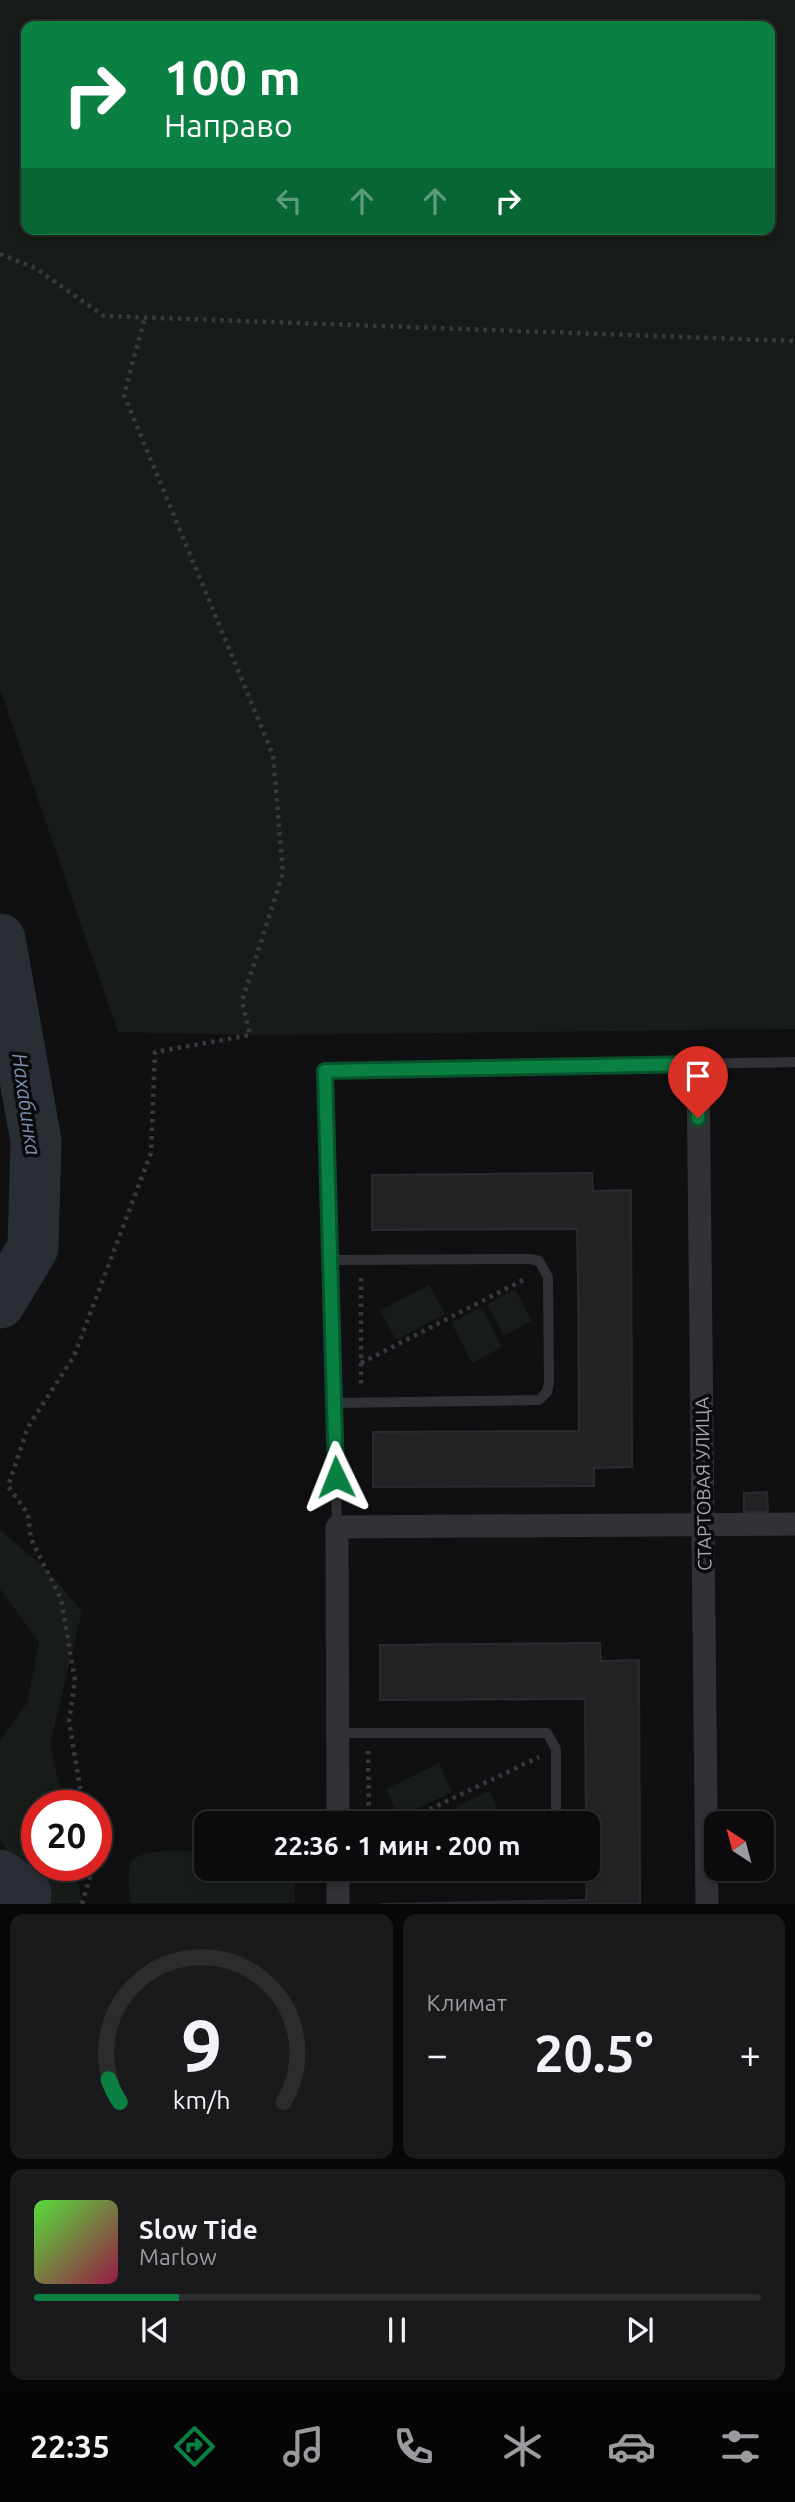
<!DOCTYPE html>
<html lang="ru">
<head>
<meta charset="utf-8">
<style>
	:root { --surface:#0c0c0e; --page:#1a1a1c; --text:#f1f3f6; --muted:#9a9b9e; --line:#2c2c2e; --accent:#0b8043 }
	body { margin:0; font-family:Ubuntu,sans-serif; background:var(--page); color:var(--text); height:100vh; display:flex; flex-direction:column; font-size:26px; white-space:nowrap }
	* { box-sizing:border-box; margin:0 }
	p { font-size:23px; color:var(--muted) }
	.icon { flex:none; width:38px; height:38px; fill:none; stroke:currentColor; stroke-width:2; stroke-linecap:round; stroke-linejoin:round }
	.map { position:relative; height:1904px; overflow:hidden }
	.drawer { display:flex; flex-direction:column; gap:10px; padding:10px; background:#070708; flex:1 }
	.drawer>* { flex:none }
	.top-card { position:absolute; left:21px; top:21px; width:754px; height:214px; border-radius:14px; box-shadow:0 4px 10px #0003,0 0 0 2px var(--line); background:#0b8043; color:#fff; overflow:hidden }
	.needle { width:46px; rotate:324deg }
	.controls { position:absolute; left:704px; top:1811px; display:grid; gap:14px }
	.controls a { display:grid; place-items:center; width:70px; height:70px; border-radius:14px; background:var(--surface); box-shadow:0 4px 10px #0003,0 0 0 2px var(--line); font-size:35px }
	.speed { position:absolute; left:21px; top:1790px; display:flex; gap:14px; font-size:35px; font-weight:700; text-align:center }
	.speed>* { display:grid; place-content:center; width:91px; height:91px; border-radius:50%; background:var(--surface); box-shadow:0 4px 10px #0003,0 0 0 2px var(--line); line-height:1 }
	.speed .limit { border:10px solid #d22; background:#fff; color:#111 }
	.pin { position:absolute; display:grid; place-items:center; width:60px; height:60px; color:#fff; margin:-72px -30px; border-radius:50% 50% 50% 0; rotate:-45deg; box-shadow:0 0 7px #0007 }
	.pin .icon { rotate:45deg }
	.me { position:absolute; width:77px; margin:-38px; rotate:358deg; stroke-linejoin:round; filter:drop-shadow(0 0 5px #0008) }
	.turn { display:flex; align-items:center; gap:24px; height:147px; padding:0 28px; font-size:32px }
	.turn .icon { width:91px; height:91px; stroke-width:2.5 }
	.turn b { display:block; font-size:49px; line-height:60px }
	.lanes { display:flex; align-items:center; height:66px; padding:0 28px; background:#0003; justify-content:center; gap:35px; direction:ltr }
	.lanes .off { opacity:.35 }
	.big { font-size:52px; font-weight:700; line-height:1.1 }
	.drawer .card { flex:1; display:flex; flex-direction:column; justify-content:center; gap:10px; min-width:0; padding:0 24px; border-radius:14px; background:var(--page) }
	.drawer .dial { align-items:center; gap:0 }
	.dial svg { height:182px; overflow:visible; fill:none; stroke:var(--line); stroke-width:7; stroke-linecap:round; text-anchor:middle }
	.dial text { fill:var(--text); stroke:none }
	.song { display:flex; align-items:center; gap:21px }
	.cover { width:84px; height:84px; border-radius:10px; background:linear-gradient(135deg,hsl(110 70% 55%),hsl(340 70% 35%)) }
	.played { height:7px; border-radius:4px; background:linear-gradient(90deg,var(--accent) 20%,var(--line) 20%) }
	.keys { display:flex; justify-content:space-around; direction:ltr }
	.heat { display:flex; justify-content:space-between; align-items:center; font-size:38px; direction:ltr }
	.drawer .tiles { flex:1; display:grid; gap:10px; grid-template-columns:1fr 1fr }
	.card:last-child { grid-column:span 2 }
	.trip { position:absolute; left:194px; top:1811px; width:406px; height:70px; border-radius:14px; background:var(--surface); box-shadow:0 4px 10px #0003,0 0 0 2px var(--line); font-weight:700; line-height:70px; text-align:center }
	.tab-bar { display:flex; height:112px; justify-content:space-around; align-items:center; background:#050506; color:var(--muted) }
	.tab-bar .icon { width:49px; height:49px }
	.tab-bar .selected { color:var(--accent) }
	.tab-bar b { font-size:32px; color:var(--text) }
	.map>svg:first-child { display:block }
	.green { fill:#171c18; fill-rule:evenodd }
	.lines { fill:none; stroke-linecap:round; stroke-linejoin:round }
	.river { stroke:#282e34; stroke-width:51 }
	.building { fill:#232326; stroke:#2b2a2e; stroke-width:2 }
	.path { stroke:#38393d; stroke-width:4.5; stroke-dasharray:3.5 5; stroke-linecap:butt }
	.lane { stroke:#313236; stroke-width:10 }
	.street { stroke:#313236; stroke-width:23 }
	.route-casing { stroke:#07532c; stroke-width:18 }
	.route { stroke:#0b8043; stroke-width:12 }
	.labels { text-anchor:middle; dominant-baseline:central; stroke-width:7; stroke-linejoin:round; paint-order:stroke }
	.street-label { font-size:19px; fill:#a2a6b2; stroke:#0b0b0d }
	.water-label { font-size:21px; font-style:italic; fill:#7a91ac; stroke:#0b0b0d }
</style>
</head>
<body>
<div class="map">
<svg width="795" height="1904" viewBox="0 0 795 1904">
	<rect width="100%" height="100%" fill="#101012"/>
	<path class="green" d="M0,0H795V1029L250,1035L118,1032L0,689ZM770,26V229H26V26Z
		M429,1285L445,1314L396,1340L380,1310Z
		M515,1289L532,1321L504,1336L487,1304Z
		M482,1307L502,1347L472,1363L451,1322Z
		M0,1530L48,1571L82,1611L50,1744L64,1806H37V1866H75L82,1903H35L24,1874L0,1840V1740L27,1703L39,1642L0,1589Z
		M439,1763L452,1792L399,1817L386,1789Z
		M489,1791L505,1823H464L456,1807Z
		M206,1851V1869H294L295,1903H130C130,1892 127,1876 130,1865C135,1846 190,1852 206,1851Z"/>
	<g class="lines">
		<path class="river" d="M0,939L36,1141L33,1248L0,1303
			M0,1875L26,1893L25,1904"/>
	</g>
	<path class="building" d="M592,1173L593,1191L631,1190L632,1467L594,1468V1486L373,1487V1432L579,1431L578,1280L577,1229L372,1230V1175Z
		M767,1492L768,1512H744V1493Z
		M600,1643L601,1661L639,1660L640,1904H381L586,1900L588,1824H586L585,1699L380,1700V1645Z"/>
	<g class="lines">
		<path class="path" d="M0,254L35,268L104,316L795,341
			M361,1278V1385
			M361,1363L525,1279
			M368,1751L369,1824
			M83,1806L69,1721L75,1681L61,1599L31,1539L28,1514L8,1486L28,1427L74,1356L151,1153L155,1052L250,1035L242,1001L283,873L273,755L124,395L145,317
			M399,1824L539,1757
			M82,1904L93,1866"/>
		<path class="lane" d="M330,1260L530,1259L539,1261L548,1277L549,1382L547,1392L539,1400L334,1403
			M337,1527L325,1071L795,1062
			M338,1733H547L556,1749V1824
			M338,1876L537,1875L550,1869"/>
		<path class="street" d="M698,1064L707,1904
			M338,1824L337,1527L795,1524
			M338,1869V1904"/>
	</g>
	<g class="lines">
		<g class="route-casing">
			<path id="route" d="M336,1477L325,1071L698,1064V1118"/>
		</g>
		<use href="#route" class="route"/>
	</g>
	<g class="labels">
		<g class="street-label">
			<text transform="translate(703 1484) rotate(-91)">СТАРТОВАЯ УЛИЦА</text>
		</g>
		<g class="water-label">
			<text transform="translate(27 1104) rotate(82)">Нахабинка</text>
		</g>
	</g>
</svg>
<div class="controls">
<a><svg class="needle" viewBox="-14 -14 28 28"><path d="M0-13l5 13h-10z" fill="#e53935"/><path d="M0 13l5-13h-10z" fill="#9a9b9e"/></svg></a>
</div>
<div class="speed"><div class="limit">20</div></div>
<div class="pin" style="left:698px;top:1118px;background:#d93025"><svg class="icon" aria-label="arrive" viewBox="0 0 24 24"><path d="M6 21V4h12l-3 4 3 4H6"/></svg></div>
<svg class="me" style="left:336px;top:1477px" viewBox="-20 -20 40 40"><path d="M0-17L14 15 0 8-14 15z" fill="#0b8043" stroke="#fff" stroke-width="4"/></svg>
<div class="trip">22:36 · 1 мин · 200 m</div>
<div class="top-card">
<div class="turn"><svg class="icon" aria-label="right" viewBox="0 0 24 24"><path d="M7 20v-9h11M14 6l5 5-5 5"/></svg><div><b>100 m</b>Направо</div></div>
<div class="lanes"><svg class="icon off" aria-label="left" viewBox="0 0 24 24"><path d="M17 20v-9H6M10 6l-5 5 5 5"/></svg><svg class="icon off" aria-label="ahead" viewBox="0 0 24 24"><path d="M12 20V5M6 11l6-6 6 6"/></svg><svg class="icon off" aria-label="ahead" viewBox="0 0 24 24"><path d="M12 20V5M6 11l6-6 6 6"/></svg><svg class="icon" aria-label="right" viewBox="0 0 24 24"><path d="M7 20v-9h11M14 6l5 5-5 5"/></svg></div>
</div>
</div>
<section class="drawer">
<div class="tiles">
<div class="card dial"><svg viewBox="0 0 100 80">
<path d="M14 69A42 42 0 1 1 86 69"/>
<path d="M14 69A42 42 0 0 1 9 59" stroke="#0b8043"/>
<text x="50" y="56" font-size="32" font-weight="700">9</text>
<text x="50" y="72" font-size="11">km/h</text>
</svg></div>
<div class="card"><p>Климат</p>
<div class="heat"><a>−</a><b class="big">20.5°</b><a>+</a></div>
</div>
<div class="card">
<div class="song"><i class="cover"></i><div><b>Slow Tide</b><p>Marlow</p></div></div>
<div class="played"></div>
<div class="keys"><svg class="icon" aria-label="previous" viewBox="0 0 24 24"><path d="M18 5L8 12l10 7zM5 5v14"/></svg><svg class="icon" aria-label="pause" viewBox="0 0 24 24"><path d="M8 5v14M16 5v14"/></svg><svg class="icon" aria-label="next" viewBox="0 0 24 24"><path d="M6 5l10 7-10 7zM19 5v14"/></svg></div>
</div>
</div>
</section>
<nav class="tab-bar">
<b>22:35</b>
<svg class="icon selected" aria-label="directions" viewBox="0 0 24 24"><path d="M12 3l9 9-9 9-9-9zM9 14v-3h6M13 9l2 2-2 2"/></svg>
<svg class="icon" aria-label="music" viewBox="0 0 24 24"><path d="M9 18V5l10-2v13"/><circle cx="6" cy="18" r="3"/><circle cx="16" cy="16" r="3"/></svg>
<svg class="icon" aria-label="phone" viewBox="0 0 24 24"><path d="M5 4h4l2 5-3 2q2 4 5 5l2-3 5 2v4C11 20 4 13 5 4z"/></svg>
<svg class="icon" aria-label="climate" viewBox="0 0 24 24"><path d="M12 3v18M4 7l16 10M4 17L20 7"/></svg>
<svg class="icon" aria-label="car" viewBox="0 0 24 24"><path d="M5 17H2v-5l4-1 3-4h7l3 4 3 1v5h-3M9 17h6M6 11h13"/><circle cx="7" cy="17" r="2"/><circle cx="17" cy="17" r="2"/></svg>
<svg class="icon" aria-label="filters" viewBox="0 0 24 24"><path d="M4 7h16M4 17h16"/><circle cx="9" cy="7" r="2"/><circle cx="15" cy="17" r="2"/></svg>
</nav>
</body>
</html>
